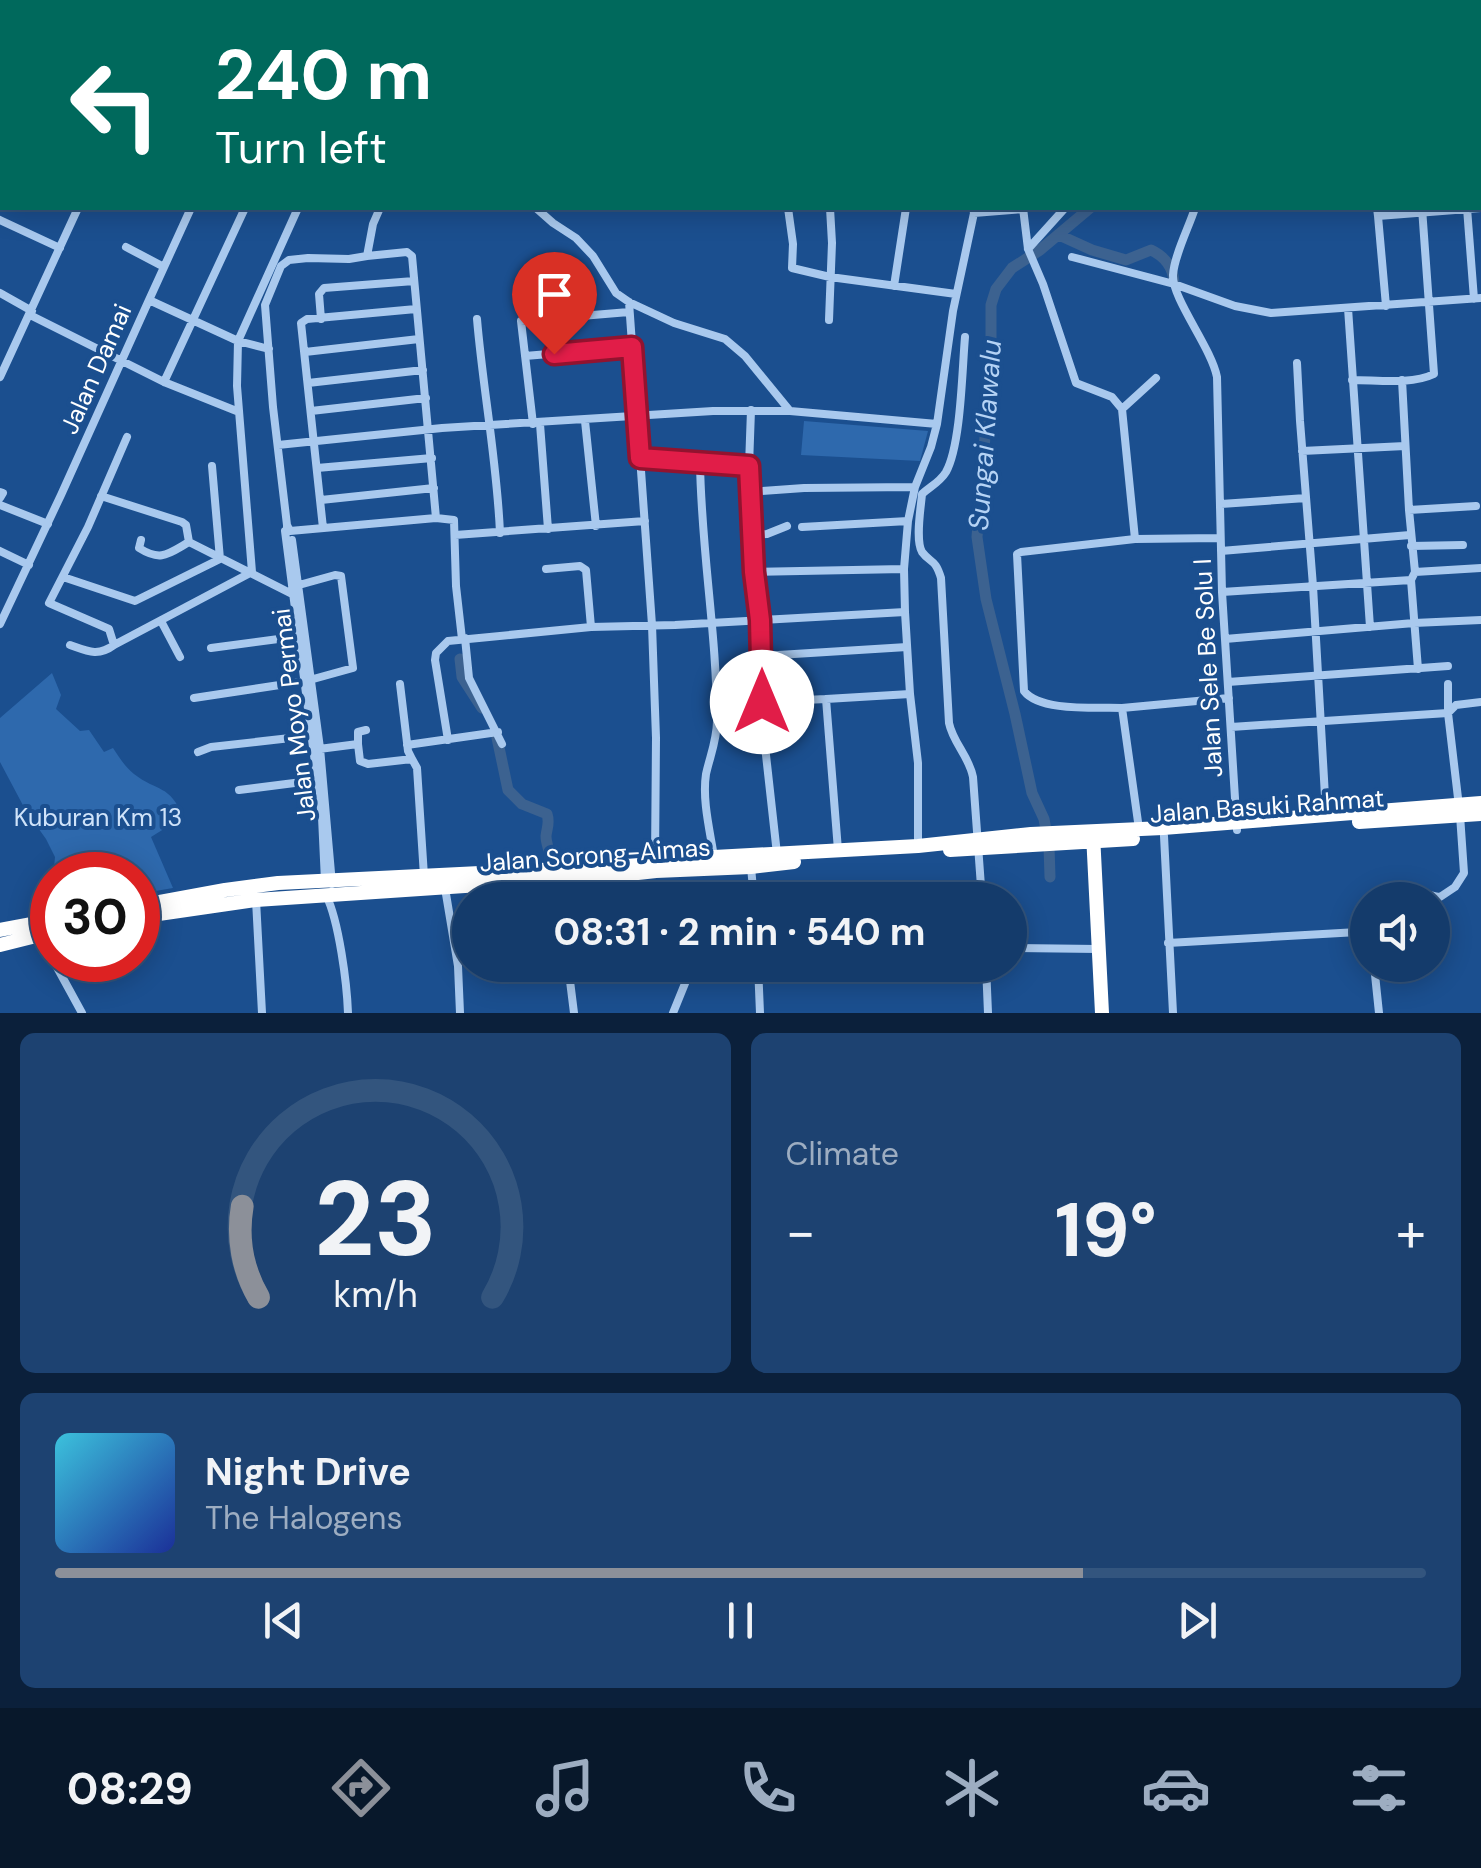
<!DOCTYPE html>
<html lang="en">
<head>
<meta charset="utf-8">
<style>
	:root { --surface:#143b6b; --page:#1d4271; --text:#f1f3f6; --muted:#9dadc1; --line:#33557e; --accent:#8c9099 }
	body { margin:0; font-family:"DM Sans",sans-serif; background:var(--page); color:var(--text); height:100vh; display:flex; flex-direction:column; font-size:38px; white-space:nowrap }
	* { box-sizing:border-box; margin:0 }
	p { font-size:32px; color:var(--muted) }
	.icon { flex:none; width:55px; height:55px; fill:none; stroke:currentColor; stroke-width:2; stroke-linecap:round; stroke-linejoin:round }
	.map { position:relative; height:1013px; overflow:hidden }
	.drawer { display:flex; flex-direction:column; gap:20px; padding:20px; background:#0b203b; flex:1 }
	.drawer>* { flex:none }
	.banner { position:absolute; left:0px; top:0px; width:1482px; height:210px; box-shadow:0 5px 25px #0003,0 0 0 2px var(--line); background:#00695c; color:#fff; overflow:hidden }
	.fabs { position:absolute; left:1350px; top:882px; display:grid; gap:20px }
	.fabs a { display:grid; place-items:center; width:100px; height:100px; border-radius:50%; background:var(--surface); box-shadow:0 5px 25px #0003,0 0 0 2px var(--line); font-size:50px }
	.speed { position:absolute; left:30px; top:852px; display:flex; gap:20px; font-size:50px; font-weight:700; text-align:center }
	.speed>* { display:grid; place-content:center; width:130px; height:130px; border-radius:50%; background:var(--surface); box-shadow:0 5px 25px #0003,0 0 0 2px var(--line); line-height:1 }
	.speed .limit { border:15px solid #d22; background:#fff; color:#111 }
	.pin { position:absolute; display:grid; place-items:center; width:85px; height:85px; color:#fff; margin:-102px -42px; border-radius:50% 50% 50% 0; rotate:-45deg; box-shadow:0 0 10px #0007 }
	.pin .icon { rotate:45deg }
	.me { position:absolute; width:110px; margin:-55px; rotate:0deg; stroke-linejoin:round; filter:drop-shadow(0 0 8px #0008) }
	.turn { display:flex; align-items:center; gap:35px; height:210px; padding:0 50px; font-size:45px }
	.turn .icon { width:130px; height:130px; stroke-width:2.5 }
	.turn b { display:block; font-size:70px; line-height:85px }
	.big { font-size:75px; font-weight:700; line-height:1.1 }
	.drawer .widget { flex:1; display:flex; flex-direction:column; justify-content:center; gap:15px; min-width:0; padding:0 35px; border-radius:15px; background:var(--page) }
	.drawer .dial { align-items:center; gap:0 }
	.dial svg { height:260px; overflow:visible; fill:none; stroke:var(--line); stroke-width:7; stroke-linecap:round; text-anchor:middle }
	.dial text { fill:var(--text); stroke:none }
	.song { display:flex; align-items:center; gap:30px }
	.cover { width:120px; height:120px; border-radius:15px; background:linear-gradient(135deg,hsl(190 70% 55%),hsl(230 70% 35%)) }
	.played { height:10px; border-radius:5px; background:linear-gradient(90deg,var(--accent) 75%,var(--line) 75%) }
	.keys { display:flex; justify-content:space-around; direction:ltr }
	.heat { display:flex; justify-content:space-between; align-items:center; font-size:55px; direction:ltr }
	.drawer .tiles { flex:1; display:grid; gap:20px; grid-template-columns:1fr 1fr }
	.widget:last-child { grid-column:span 2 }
	.trip { position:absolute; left:452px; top:882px; width:575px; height:100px; border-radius:50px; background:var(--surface); box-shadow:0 5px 25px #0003,0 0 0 2px var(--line); font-weight:700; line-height:100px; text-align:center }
	.tab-bar { display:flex; height:160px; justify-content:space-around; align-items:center; background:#08182b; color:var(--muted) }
	.tab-bar .icon { width:70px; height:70px }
	.tab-bar .current { color:var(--accent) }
	.tab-bar b { font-size:45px; color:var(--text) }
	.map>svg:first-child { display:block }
	.green { fill:#2e69ad }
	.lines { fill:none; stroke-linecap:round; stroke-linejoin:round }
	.river { stroke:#3c6290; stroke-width:11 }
	.street { stroke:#a9c9ee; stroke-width:8 }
	.highway { stroke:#fff; stroke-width:14 }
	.route-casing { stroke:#92132f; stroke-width:25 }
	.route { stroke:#e11d48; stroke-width:18 }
	.labels { text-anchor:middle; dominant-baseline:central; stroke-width:8; stroke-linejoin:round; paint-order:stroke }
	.street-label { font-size:25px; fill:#fff; stroke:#1b4f8f }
	.park-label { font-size:25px; fill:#cfe3fa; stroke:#1b4f8f }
	.water-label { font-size:28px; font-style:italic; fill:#b5d3f5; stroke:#1b4f8f }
</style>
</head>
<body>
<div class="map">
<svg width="1481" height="1013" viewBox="0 0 1481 1013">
	<rect width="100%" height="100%" fill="#1b4f8f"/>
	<path class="green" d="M804,421L928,431L920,461L801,455Z
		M52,673L61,695L56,709L80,731L89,730L104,752L113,748C119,757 125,767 134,774C157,792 170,784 183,817L151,837L173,888L138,894V875H52V909L50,910L55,857L46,839L26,811L0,762V718Z"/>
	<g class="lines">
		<path class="river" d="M1059,235L1092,250L1126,260L1151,250C1164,256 1173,267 1174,282
			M460,659L462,677L482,708
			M496,733L508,790L522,804L547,814C550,823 547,827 546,836C546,846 552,853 550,866
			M1050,877L1049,846L1044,819L1032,793L1015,714L986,599L977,537L991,361V305L996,289L1012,268L1040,250L1090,208"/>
		<path class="street" d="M140,0L167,2
			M994,0V2
			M1172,0L1176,2
			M1290,0L1291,2
			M54,2L55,0
			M433,2L437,0
			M1337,2L1340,0
			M1359,2L1361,0
			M0,44L2,39
			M0,120L2,114
			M0,156L2,157
			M0,192L2,194
			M536,208L553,223L576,238L593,256L616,293L629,302L674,323L725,339L745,356L790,411L937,424
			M788,208L793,244L792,268L830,277L956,294
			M1023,208L1028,249L1043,284L1076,383L1112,397L1122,409L1135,539
			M1195,208C1189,227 1174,256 1173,275C1172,299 1211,347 1217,377L1222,592L1237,830
			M1377,208L1378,216L1481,208
			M1467,208L1474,299
			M974,213L1023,209
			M1378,216L1386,306
			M0,220L60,248
			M126,247L164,267
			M1028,249L1065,208
			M367,256L407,252L412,256L436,518
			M1072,257L1174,284L1235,306L1271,313L1481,298
			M894,286L906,208
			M0,293L32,311
			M149,300L191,208
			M629,302L652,625L656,738L655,862
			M1348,308L1370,627
			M30,315L164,382L239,412
			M321,319L319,294L324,288L414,281
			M477,319C483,390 497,461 500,533
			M829,320L832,243L830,208
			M965,337C962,371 961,445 946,472C940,482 931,486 922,494C921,507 915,540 922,552C931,564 935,558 941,578L949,723C953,743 969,756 973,777L982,900
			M305,352L419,339
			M525,356L632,347
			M1297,363L1300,421L1313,586L1326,814
			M0,377L78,208
			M1352,380C1378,380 1411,385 1434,374L1422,208
			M1402,380L1409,510
			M164,382L245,208
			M308,383L423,370
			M1122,409L1156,378
			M751,410L749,466L754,572L760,620L764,737L777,854
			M311,411L426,398
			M585,421L596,526
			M533,424L521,321L629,312
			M540,424L548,529
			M127,437L88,527L49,603L109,629L114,645L252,572L237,386L238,341L298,208
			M278,445L442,428L713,411H790
			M1302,451L1405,446
			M640,458L749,466
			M700,462C701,549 717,635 717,721C717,740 710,756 706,774C702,800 710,831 714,857
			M317,468L432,458
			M0,492L3,493L0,498
			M750,492L804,488L915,487
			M101,496L182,522L186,525L189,542
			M321,500L434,488
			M1221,504L1306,498
			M0,505L48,524
			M287,525L273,407L265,305L281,266L289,260L308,258L349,259L367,256L373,224L380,208
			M287,527V525L290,531L436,518L454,520L456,586L462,639
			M802,527L908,521
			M323,528L301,323L307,319L416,309
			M285,531L322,817L325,881
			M455,535L645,521
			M753,535L767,534L787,526
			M141,540L139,548C161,562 168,554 189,542L296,596
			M292,540L320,748L332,884
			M1411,546L1463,545
			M0,551L29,565
			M1221,551L1410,535
			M546,569L580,566L586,570L591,627
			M754,572L904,569
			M1415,572L1481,568
			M63,577L135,601L220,559L212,466
			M1222,592L1411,580
			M161,621L180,657
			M0,624L61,495L149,300L238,341L269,349
			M465,638L469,678L502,744
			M1225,639L1414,623L1481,620
			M70,645C87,651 98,657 114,645
			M211,648L301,636
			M762,656L907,647
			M1418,669L1411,580L1415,572L1409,510L1476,506
			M1228,682L1448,666
			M194,698L306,681L353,668L341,576L335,575L299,585
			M762,702L826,699
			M1122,708C1096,707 1040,712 1024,691L1017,554L1021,552L1135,539L1220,538
			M1231,727L1448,713L1456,705L1481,702
			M448,740L435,660L436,653L448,641L591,627L675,625L905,612
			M358,744V732L366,730
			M407,745L498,732
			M319,749L358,744L360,761L368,764L412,759L408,751L400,684
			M198,752L211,747L317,735
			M412,759L417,768L424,876
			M239,790L318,780
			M1139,829L1122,708L1229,698
			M1164,836L1173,1013
			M918,846V763L910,694L905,612L904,569L908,521L915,487L931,447L937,424L953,311L974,213L973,208
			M838,850L826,699L910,694
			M751,867L754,900
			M556,882L560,900
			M663,885L665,900
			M445,888L458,966L460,1013
			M326,895C339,921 347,984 348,1013
			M256,900L262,1013
			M1386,900C1406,877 1417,895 1440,897L1455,887L1464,873L1460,815L1448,713V684
			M39,934L52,959
			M1168,943L1358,932
			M1010,948L1098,949
			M53,960L82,1013
			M568,965L574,1013
			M758,965L760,1013
			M986,965L988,1013
			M1374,965L1379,1013
			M673,1013L686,981L689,965"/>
		<path class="highway" d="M1359,822L1481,814
			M1093,834L1102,1013
			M950,850L1133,839
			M138,906L225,890L278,883L601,867L714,857L918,846L1031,834L1163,828L1481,803
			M138,917L256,900L511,883L556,882L656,871L751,867L794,862
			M0,930L52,920
			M0,945L52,932"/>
	</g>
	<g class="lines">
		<g class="route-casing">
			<path id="route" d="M554,354L632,347L640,458L749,466L754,572L760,620L762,702"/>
		</g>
		<use href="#route" class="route"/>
	</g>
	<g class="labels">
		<g class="street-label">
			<text transform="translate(96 369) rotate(-66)">Jalan Damai</text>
			<text transform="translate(1208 668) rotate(-93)">Jalan Sele Be Solu I</text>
			<text transform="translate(294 715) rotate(-97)">Jalan Moyo Permai</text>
			<text transform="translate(1267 806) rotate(-4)">Jalan Basuki Rahmat</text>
			<text transform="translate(595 855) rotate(-4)">Jalan Sorong-Aimas</text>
		</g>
		<g class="park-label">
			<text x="98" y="817">Kuburan Km 13</text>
		</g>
		<g class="water-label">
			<text transform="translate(985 435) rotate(-86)">Sungai Klawalu</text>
		</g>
	</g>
</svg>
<div class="fabs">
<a><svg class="icon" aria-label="sound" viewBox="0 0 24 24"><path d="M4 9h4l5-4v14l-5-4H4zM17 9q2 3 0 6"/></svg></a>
</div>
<div class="speed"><div class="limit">30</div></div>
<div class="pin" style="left:554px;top:354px;background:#d93025"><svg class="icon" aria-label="arrive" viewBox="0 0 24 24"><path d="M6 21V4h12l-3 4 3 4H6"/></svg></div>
<svg class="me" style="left:762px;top:702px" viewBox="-20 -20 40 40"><circle r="19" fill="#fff"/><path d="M0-13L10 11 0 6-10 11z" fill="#e11d48"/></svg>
<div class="trip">08:31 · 2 min · 540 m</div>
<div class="banner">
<div class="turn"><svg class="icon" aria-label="left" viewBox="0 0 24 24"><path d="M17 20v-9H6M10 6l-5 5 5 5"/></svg><div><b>240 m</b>Turn left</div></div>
</div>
</div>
<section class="drawer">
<div class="tiles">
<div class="widget dial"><svg viewBox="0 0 100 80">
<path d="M14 69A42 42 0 1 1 86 69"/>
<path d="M14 69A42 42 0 0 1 9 41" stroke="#8c9099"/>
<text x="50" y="56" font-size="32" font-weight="700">23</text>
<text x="50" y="72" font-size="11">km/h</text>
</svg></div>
<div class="widget"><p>Climate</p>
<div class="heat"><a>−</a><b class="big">19°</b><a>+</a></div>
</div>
<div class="widget">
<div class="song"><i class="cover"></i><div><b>Night Drive</b><p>The Halogens</p></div></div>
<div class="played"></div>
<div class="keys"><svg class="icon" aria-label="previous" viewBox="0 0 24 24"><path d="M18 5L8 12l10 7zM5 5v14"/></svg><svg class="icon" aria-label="pause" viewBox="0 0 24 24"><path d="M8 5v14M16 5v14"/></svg><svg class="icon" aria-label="next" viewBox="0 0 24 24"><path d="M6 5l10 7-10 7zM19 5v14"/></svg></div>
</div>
</div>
</section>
<nav class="tab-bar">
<b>08:29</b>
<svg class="icon current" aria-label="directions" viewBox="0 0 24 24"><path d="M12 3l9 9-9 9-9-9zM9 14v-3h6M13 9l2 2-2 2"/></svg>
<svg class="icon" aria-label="music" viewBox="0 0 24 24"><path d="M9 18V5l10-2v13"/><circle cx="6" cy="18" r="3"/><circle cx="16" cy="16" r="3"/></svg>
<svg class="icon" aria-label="phone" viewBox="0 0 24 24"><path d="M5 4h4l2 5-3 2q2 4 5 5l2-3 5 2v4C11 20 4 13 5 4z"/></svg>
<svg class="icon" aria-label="climate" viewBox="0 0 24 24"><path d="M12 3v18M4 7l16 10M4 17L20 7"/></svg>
<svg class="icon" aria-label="car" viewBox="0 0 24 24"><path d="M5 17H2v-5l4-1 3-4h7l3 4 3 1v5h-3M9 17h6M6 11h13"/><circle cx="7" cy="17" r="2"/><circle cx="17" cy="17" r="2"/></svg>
<svg class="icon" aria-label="filters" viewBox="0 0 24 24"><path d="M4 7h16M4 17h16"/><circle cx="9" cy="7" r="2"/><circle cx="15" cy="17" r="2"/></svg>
</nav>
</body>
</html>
